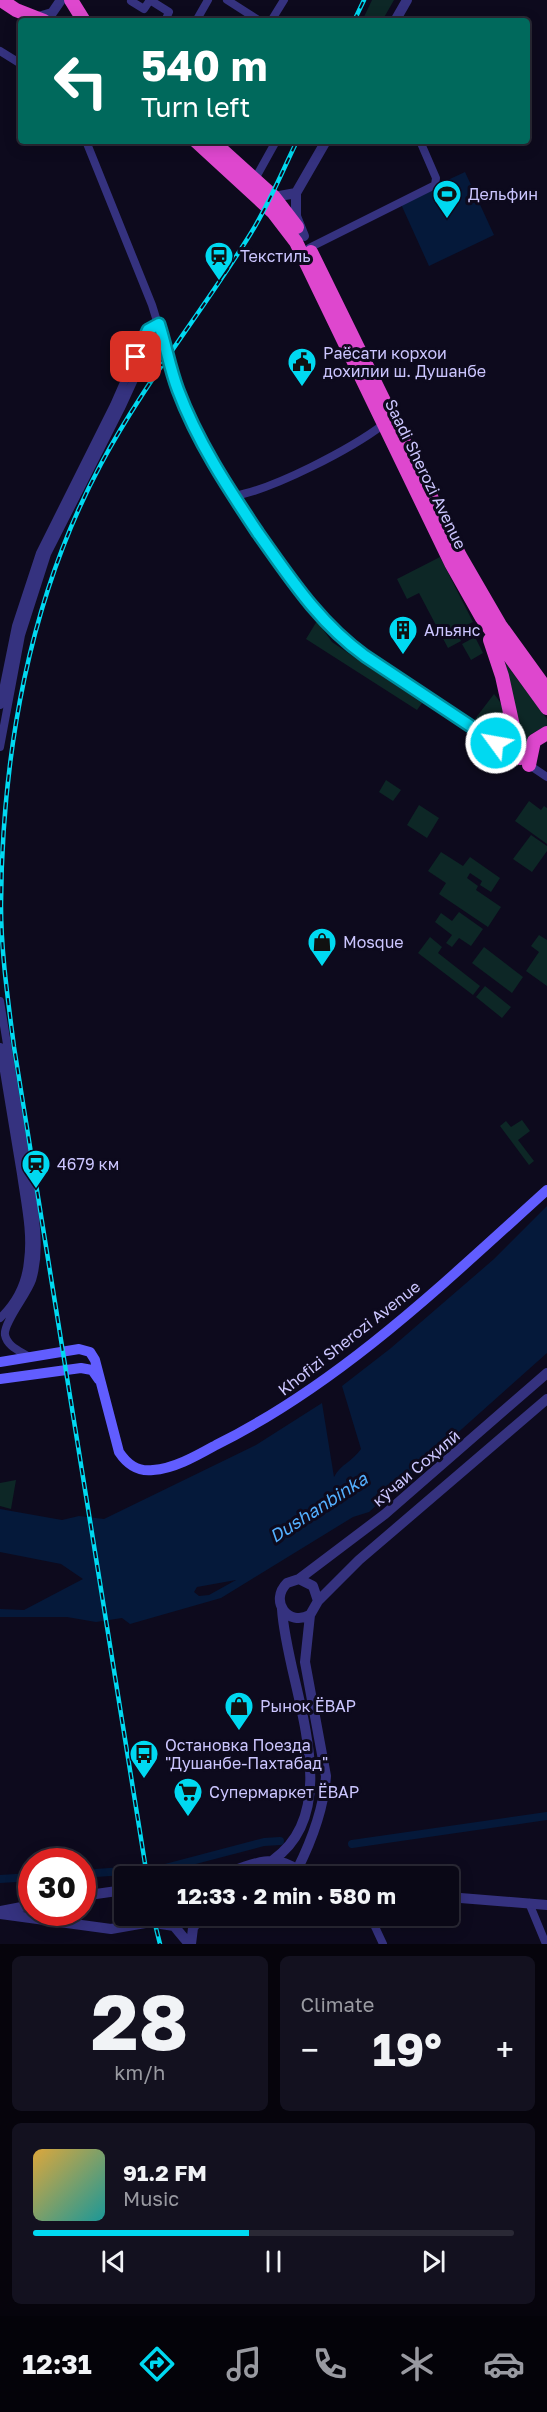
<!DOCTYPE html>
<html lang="en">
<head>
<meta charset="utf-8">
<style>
	:root { --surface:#0a0816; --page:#13111f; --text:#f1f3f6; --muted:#999aa1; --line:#2a2935; --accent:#00d9f1 }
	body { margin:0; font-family:"Golos Text",sans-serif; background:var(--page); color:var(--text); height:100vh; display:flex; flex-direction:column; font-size:22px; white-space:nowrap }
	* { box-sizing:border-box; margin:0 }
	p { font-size:20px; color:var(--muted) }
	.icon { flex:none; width:33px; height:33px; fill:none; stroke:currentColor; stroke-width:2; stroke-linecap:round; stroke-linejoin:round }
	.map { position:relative; height:1944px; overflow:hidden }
	.details { display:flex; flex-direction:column; gap:12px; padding:12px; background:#06040c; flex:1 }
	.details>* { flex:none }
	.banner { position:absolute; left:18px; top:18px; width:512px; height:126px; border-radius:6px; box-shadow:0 3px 15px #0003,0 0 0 2px var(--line); background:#00695c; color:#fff; overflow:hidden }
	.speed { position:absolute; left:18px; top:1848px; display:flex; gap:12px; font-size:30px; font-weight:700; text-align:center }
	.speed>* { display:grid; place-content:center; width:78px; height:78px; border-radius:50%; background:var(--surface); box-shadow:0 3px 15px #0003,0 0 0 2px var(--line); line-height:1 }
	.speed .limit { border:9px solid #d22; background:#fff; color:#111 }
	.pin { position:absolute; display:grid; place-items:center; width:51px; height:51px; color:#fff; margin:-26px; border-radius:12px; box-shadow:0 3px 9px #0006 }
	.me { position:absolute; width:66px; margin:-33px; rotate:302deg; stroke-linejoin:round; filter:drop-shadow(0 0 4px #0008) }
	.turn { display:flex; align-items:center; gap:21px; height:126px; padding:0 24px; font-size:27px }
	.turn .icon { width:78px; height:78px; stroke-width:2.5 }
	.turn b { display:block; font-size:42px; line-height:51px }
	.big { font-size:45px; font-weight:700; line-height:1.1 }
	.details .widget { flex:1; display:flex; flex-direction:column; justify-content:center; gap:9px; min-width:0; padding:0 21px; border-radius:9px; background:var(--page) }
	.details .dial { align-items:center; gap:0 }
	.dial b { font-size:78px; line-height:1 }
	.song { display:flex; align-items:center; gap:18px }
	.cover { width:72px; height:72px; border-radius:9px; background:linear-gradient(135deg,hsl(40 70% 55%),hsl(180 70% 35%)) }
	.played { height:6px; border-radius:3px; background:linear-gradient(90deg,var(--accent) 45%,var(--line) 45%) }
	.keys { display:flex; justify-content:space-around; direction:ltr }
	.heat { display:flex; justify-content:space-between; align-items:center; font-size:33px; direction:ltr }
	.details .tiles { flex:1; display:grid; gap:12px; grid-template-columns:1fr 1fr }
	.widget:last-child { grid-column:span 2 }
	.trip { position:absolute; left:114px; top:1866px; width:345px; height:60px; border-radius:6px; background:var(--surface); box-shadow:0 3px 15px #0003,0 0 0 2px var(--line); font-weight:700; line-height:60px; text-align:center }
	.tab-bar { display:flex; height:96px; justify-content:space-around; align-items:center; background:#040309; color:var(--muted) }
	.tab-bar .icon { width:42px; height:42px }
	.tab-bar .on { color:var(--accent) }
	.tab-bar b { font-size:27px; color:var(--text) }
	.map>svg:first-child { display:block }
	.green { fill:#0d2726 }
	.water { fill:#05193a; fill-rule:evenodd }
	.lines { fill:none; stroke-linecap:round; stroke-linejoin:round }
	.canal { stroke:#05193a; stroke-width:8 }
	.minor { stroke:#35327f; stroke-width:8 }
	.tertiary { stroke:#35327f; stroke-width:10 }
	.secondary { stroke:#615dff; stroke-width:10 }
	.trunk { stroke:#de47ce; stroke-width:14 }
	.rail-casing { stroke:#00d9f1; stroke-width:4.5 }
	.rail { stroke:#0d0a1d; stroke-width:2; stroke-dasharray:7; stroke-linecap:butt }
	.route-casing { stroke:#008d9d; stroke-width:15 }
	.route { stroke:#00d9f1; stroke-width:10 }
	.labels { text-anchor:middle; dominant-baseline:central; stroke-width:6; stroke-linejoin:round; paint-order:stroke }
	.poi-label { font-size:16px; fill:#ccc6ff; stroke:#0d0a1d; text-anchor:start }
	.street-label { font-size:16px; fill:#ccc6ff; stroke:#0d0a1d }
	.water-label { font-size:18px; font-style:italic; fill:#54b0ff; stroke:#0d0a1d }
</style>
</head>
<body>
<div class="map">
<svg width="547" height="1944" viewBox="0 0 547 1944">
	<rect width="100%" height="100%" fill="#0d0a1d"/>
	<path class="green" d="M372,0H394L382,21H362Z
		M440,557L473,622L456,630L461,641L448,648L419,593L407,599L397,579Z
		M317,621L332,642L422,703L417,710L306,639Z
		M475,637L483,653L471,660L462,644Z
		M501,657L547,719V726L531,734L525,751Z
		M494,694C504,706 506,713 500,727L479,728L472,723Z
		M386,780L401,790L393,801L379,792Z
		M529,801L541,810L544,806L547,808V844L515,821Z
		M419,805L439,818L427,838L407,825Z
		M531,835L547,846V851L532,872L513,859Z
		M441,852L463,866L470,857L500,878L491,892L480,885L482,881L470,873L467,878L478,886L476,890L501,907L488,927L439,894L446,883L428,871Z
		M459,912L483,929L471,946L459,938L452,947L446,943L452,935L435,922L441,913L452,921Z
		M539,935L547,940V986L526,971L539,952L531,946Z
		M430,937L442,947L438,953L480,986L473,995L418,953Z
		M484,947L523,977L512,993L472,963Z
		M485,986L511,1007L502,1018L476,997Z
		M522,1120L530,1131L518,1140L534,1161L529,1165L500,1126L506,1121L511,1127Z
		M16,1480L11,1509L0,1506V1483Z"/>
	<path class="water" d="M465,172L494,235L429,266L400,202Z
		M547,1206V1353L369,1512L353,1517L221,1598L130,1624L122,1618L96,1622L67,1617H0V1609L24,1610L83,1579L61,1564L0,1552V1509L62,1520L79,1516L104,1519L256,1445L322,1403L334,1477C341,1464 353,1461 361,1449L342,1386L391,1348L494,1259ZM236,1580L209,1595L199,1596L194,1592L197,1587Z"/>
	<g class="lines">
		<path class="canal" d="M352,1844L547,1816
			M82,1874L165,1868L264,1842L280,1841
			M0,1879L32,1877"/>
		<path class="minor" d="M227,0L260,21
			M131,1L144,9L150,0L169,12L165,21
			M196,21L208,0
			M271,21L284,0
			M0,51L21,64
			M86,141L152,305L178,389L195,428L234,496L288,576L315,612L346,642L547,777
			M255,179L275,143L274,141
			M309,248L435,185L436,178L420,141
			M234,496C274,489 351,449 384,424
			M0,705L16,626L40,553L114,405L146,332L159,324
			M0,747L21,635L47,554L121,408L149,347L163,337
			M0,1001L34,1210C37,1233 39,1257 32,1280C27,1295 3,1323 5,1335C7,1346 20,1351 29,1357
			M0,1047C7,1089 14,1132 21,1174C25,1203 32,1233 28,1261C26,1283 16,1303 0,1318
			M529,1903L546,1944
			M370,1916L383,1944"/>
		<path class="tertiary" d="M35,18L52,13L61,0
			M395,21L407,0
			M296,193L326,141
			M274,197L296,193V216L304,236
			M299,1579L385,1514L547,1373
			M318,1601L313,1586L299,1579L287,1583C269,1601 288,1627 310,1615L318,1601L359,1560L547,1399
			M273,1860C349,1807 286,1683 282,1609
			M220,1876C245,1867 273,1851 297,1870L295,1876
			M307,1876L297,1870C311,1842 324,1808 326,1776L305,1662L310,1615
			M82,1896L124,1890
			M448,1897L547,1905
			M82,1908L94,1894
			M0,1911L32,1905
			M0,1914L111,1929L185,1916
			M161,1924L174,1926L189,1944
			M191,1944L193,1928L201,1916"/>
		<path class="secondary" d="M0,1362L79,1349L90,1352L95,1360L119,1452C127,1464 137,1472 153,1470C174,1469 198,1455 216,1445C341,1383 444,1283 547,1190
			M0,1379L81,1368L92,1370L99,1380"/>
		<path class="trunk" d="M1,0L16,10L44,21
			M71,0L84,21
			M196,141L273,212L296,242L451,563L482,618L547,708
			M212,141L274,197L297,227
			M311,252L460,556L500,625L547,690
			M490,640L502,676L520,758
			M480,733C498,735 507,730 510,712
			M529,765L534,741L547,733"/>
		<g class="rail-casing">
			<path id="rail" d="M354,21L364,0
				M147,1876L14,1047C8,1000 1,952 1,905C2,755 29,598 101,464C144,383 203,311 251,233C269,204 282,172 297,141
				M153,1916L160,1944"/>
		</g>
		<use href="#rail" class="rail"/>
	</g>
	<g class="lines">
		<g class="route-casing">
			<path id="route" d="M136,357L148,330L159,324C166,346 170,369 178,390C197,441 228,488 258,533C290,578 319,623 365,656L496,743"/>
		</g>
		<use href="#route" class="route"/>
	</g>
	<defs>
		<g id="stadium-pin" transform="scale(1.5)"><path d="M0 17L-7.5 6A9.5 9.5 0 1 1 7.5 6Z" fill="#00d9f1" stroke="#0d0a1d"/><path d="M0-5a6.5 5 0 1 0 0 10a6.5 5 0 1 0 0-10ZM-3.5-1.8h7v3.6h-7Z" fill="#111"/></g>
		<g id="station-pin" transform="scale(1.5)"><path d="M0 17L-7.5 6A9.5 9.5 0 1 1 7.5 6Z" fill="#00d9f1" stroke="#0d0a1d"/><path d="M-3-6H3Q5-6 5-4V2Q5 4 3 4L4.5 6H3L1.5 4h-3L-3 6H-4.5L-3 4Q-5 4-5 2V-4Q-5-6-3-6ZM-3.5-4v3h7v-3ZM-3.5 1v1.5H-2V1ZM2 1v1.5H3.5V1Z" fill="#111"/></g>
		<g id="civic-pin" transform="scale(1.5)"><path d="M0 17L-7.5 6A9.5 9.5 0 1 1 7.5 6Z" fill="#00d9f1" stroke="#0d0a1d"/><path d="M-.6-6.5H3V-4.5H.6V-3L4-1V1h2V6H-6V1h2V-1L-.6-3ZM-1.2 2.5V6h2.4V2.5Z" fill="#111"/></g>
		<g id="building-pin" transform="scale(1.5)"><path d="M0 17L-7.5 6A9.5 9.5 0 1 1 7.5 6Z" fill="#00d9f1" stroke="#0d0a1d"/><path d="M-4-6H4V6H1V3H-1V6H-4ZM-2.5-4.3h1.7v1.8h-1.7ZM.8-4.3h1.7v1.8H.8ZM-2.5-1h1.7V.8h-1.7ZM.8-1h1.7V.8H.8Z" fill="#111"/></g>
		<g id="shop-pin" transform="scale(1.5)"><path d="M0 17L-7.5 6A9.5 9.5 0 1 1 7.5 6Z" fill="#00d9f1" stroke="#0d0a1d"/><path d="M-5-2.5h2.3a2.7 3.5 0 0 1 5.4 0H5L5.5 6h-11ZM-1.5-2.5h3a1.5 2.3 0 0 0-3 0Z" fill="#111"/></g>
		<g id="bus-pin" transform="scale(1.5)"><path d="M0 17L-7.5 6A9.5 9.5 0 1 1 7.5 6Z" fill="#00d9f1" stroke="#0d0a1d"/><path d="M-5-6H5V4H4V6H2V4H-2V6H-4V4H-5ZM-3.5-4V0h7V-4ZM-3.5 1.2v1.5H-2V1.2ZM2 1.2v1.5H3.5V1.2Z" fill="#111"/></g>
		<g id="supermarket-pin" transform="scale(1.5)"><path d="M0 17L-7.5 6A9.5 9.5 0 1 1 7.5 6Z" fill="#00d9f1" stroke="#0d0a1d"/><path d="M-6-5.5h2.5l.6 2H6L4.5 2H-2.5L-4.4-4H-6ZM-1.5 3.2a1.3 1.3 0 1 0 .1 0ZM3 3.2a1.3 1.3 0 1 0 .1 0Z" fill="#111"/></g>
	</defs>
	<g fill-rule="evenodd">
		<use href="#stadium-pin" x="447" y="194"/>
		<use href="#station-pin" x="219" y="256"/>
		<use href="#civic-pin" x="302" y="362"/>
		<use href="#building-pin" x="403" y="630"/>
		<use href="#shop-pin" x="322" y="942"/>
		<use href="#station-pin" x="36" y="1164"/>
		<use href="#shop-pin" x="239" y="1706"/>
		<use href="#bus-pin" x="144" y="1754"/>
		<use href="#supermarket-pin" x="188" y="1792"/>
	</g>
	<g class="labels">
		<g class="poi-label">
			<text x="468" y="194">Дельфин</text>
			<text x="240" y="256">Текстиль</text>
			<text x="323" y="353">Раёсати корхои<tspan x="323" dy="18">дохилии ш. Душанбе</tspan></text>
			<text x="424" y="630">Альянс</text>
			<text x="343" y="942">Mosque</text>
			<text x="57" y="1164">4679 км</text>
			<text x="260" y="1706">Рынок ЁВАР</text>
			<text x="165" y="1745">Остановка Поезда<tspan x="165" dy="18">"Душанбе-Пахтабад"</tspan></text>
			<text x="209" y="1792">Супермаркет ЁВАР</text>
		</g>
		<g class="street-label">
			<text transform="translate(426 474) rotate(64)">Saadi Sherozi Avenue</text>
			<text transform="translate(349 1338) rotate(-38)">Khofizi Sherozi Avenue</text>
			<text transform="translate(416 1468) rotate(-40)">кӯчаи Соҳилӣ</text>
		</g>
		<g class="water-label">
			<text transform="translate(318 1507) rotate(-33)">Dushanbinka</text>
		</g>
	</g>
</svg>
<div class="speed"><div class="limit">30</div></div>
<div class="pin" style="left:136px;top:357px;background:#d93025"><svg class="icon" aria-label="arrive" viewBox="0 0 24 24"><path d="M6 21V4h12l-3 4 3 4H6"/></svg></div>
<svg class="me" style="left:496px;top:743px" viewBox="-20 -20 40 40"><circle r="17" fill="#00d9f1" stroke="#fff" stroke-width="3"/><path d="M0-11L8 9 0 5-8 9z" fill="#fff"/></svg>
<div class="trip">12:33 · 2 min · 580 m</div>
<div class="banner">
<div class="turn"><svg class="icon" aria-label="left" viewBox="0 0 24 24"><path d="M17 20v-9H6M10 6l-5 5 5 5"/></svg><div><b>540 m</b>Turn left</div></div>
</div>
</div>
<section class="details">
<div class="tiles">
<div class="widget dial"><b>28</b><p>km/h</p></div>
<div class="widget"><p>Climate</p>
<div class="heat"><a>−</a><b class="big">19°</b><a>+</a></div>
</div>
<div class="widget">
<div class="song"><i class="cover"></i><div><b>91.2 FM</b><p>Music</p></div></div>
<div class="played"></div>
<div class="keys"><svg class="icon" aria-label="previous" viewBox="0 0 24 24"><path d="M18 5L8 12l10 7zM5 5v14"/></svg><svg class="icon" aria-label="pause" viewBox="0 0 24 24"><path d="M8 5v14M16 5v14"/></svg><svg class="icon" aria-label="next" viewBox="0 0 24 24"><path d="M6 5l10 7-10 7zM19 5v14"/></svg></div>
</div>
</div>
</section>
<nav class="tab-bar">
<b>12:31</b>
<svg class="icon on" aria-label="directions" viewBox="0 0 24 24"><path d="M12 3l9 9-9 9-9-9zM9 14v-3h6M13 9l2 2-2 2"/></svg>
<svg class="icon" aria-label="music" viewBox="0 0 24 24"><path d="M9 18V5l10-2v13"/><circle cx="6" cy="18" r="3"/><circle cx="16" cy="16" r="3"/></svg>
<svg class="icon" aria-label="phone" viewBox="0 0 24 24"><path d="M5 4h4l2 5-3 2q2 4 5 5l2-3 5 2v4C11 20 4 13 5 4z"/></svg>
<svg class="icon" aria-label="climate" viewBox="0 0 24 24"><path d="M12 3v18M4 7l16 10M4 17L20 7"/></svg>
<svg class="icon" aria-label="car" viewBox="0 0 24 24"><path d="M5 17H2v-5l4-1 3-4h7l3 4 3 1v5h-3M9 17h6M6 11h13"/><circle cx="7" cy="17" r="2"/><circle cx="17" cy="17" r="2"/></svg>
</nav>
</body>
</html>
